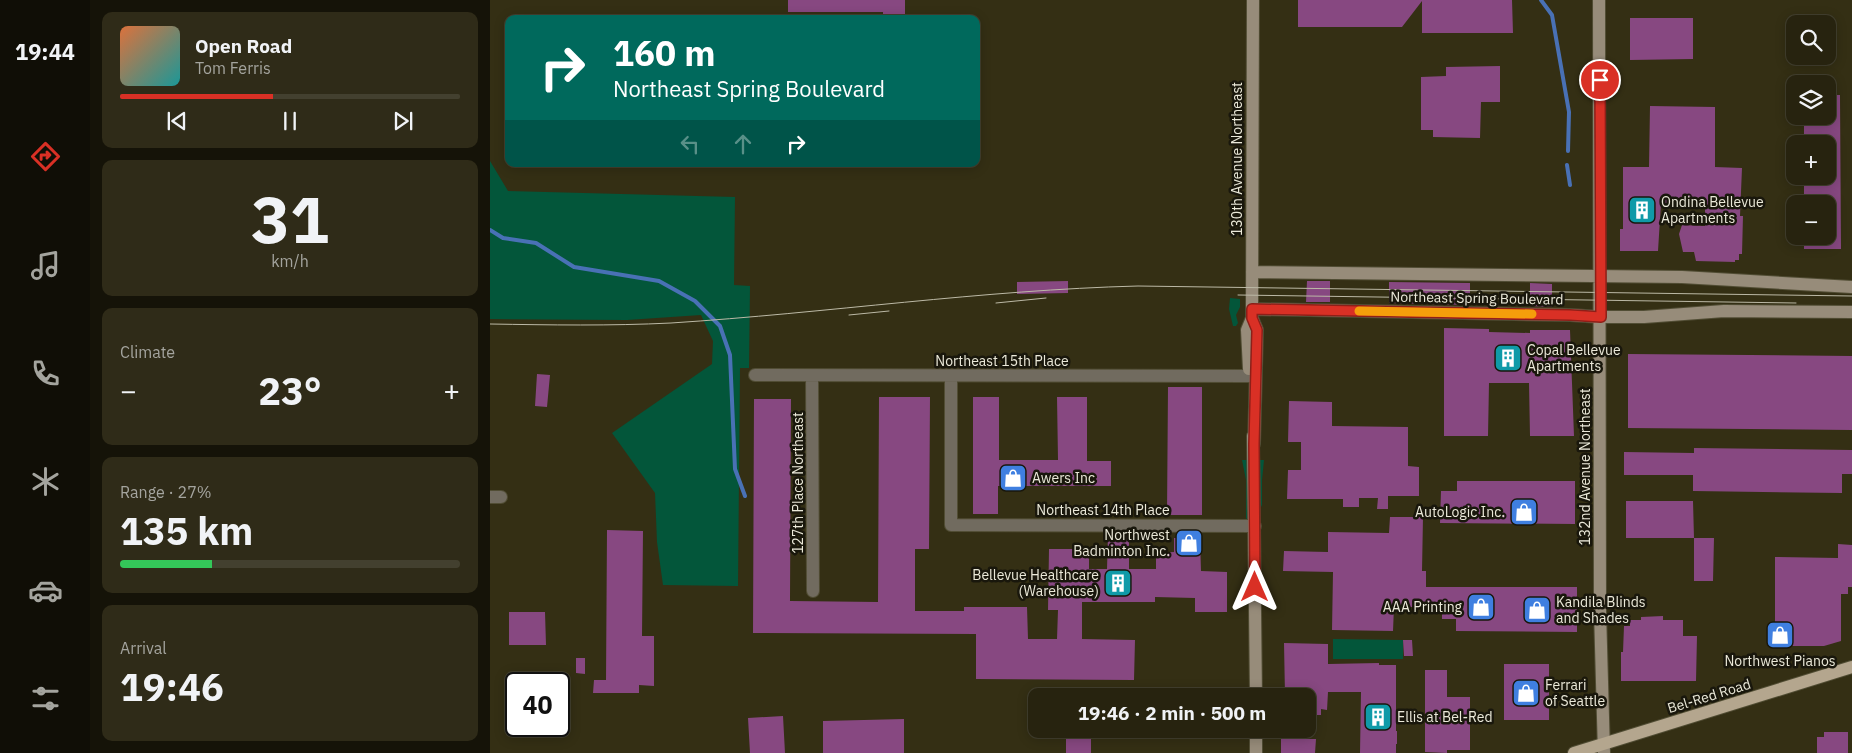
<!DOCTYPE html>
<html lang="en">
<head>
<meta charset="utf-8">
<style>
	:root { --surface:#27230f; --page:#2f2b18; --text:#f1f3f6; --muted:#a4a49e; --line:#43402f; --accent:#d93025 }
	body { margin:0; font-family:"IBM Plex Sans",sans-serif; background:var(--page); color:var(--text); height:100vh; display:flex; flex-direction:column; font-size:19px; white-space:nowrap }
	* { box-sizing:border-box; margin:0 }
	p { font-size:16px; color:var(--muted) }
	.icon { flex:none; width:28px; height:28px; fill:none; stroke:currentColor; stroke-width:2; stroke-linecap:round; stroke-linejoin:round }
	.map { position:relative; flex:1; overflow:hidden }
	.drawer { display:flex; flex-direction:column; gap:12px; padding:12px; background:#151308; width:400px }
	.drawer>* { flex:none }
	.guide { position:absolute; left:15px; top:15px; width:475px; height:152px; border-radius:10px; box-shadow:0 2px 12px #0003,0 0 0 1px var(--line); background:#00695c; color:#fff; overflow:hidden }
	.buttons { position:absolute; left:1296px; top:15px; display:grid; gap:10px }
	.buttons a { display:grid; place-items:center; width:50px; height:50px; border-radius:10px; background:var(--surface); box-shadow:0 2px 12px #0003,0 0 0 1px var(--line); font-size:25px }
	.speed { position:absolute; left:15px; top:672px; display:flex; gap:10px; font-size:25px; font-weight:700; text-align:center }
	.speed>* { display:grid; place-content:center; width:65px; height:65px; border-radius:50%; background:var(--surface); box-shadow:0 2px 12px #0003,0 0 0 1px var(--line); line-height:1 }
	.speed .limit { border:2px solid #111; border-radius:8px; background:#fff; color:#111 }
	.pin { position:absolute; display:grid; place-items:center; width:42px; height:42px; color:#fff; margin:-21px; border:2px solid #fff; border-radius:50%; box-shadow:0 1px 5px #0007 }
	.me { position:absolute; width:55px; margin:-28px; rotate:0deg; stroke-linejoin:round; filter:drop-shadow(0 0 4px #0008) }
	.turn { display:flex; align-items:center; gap:18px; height:105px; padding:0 25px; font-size:22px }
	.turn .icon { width:65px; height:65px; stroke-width:2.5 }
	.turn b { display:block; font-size:35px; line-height:42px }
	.lanes { display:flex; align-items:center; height:48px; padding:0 25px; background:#0003; justify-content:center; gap:25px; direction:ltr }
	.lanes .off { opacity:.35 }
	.big { font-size:38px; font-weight:800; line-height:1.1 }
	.drawer .tile { flex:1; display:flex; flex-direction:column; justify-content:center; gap:8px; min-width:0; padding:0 18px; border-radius:10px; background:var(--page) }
	.drawer .dial { align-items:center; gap:0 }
	.dial b { font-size:65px; line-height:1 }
	.song { display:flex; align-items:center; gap:15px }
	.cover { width:60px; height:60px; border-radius:8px; background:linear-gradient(135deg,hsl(20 70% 55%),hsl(180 70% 35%)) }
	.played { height:5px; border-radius:2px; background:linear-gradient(90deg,var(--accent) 45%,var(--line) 45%) }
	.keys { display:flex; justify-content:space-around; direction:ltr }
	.heat { display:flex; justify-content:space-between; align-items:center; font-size:28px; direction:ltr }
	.charge { height:8px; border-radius:4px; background:linear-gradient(90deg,#34c759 27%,var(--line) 0) }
	.trip { position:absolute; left:538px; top:688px; width:288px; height:50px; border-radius:10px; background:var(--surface); box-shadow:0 2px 12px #0003,0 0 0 1px var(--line); font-weight:800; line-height:50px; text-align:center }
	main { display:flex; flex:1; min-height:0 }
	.menu { display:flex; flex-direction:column; width:90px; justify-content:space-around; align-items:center; background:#100e06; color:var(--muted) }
	.menu .icon { width:35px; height:35px }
	.menu .active { color:var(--accent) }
	.menu b { font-size:22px; color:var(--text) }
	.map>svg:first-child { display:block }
	.green { fill:#03563a }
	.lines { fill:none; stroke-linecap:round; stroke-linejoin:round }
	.stream { stroke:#4971b5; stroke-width:4 }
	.building { fill:#874881 }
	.street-casing { stroke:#514d34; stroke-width:14 }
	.secondary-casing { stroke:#514d34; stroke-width:14 }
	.primary-casing { stroke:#514d34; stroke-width:14 }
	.street { stroke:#716b5f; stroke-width:12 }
	.secondary { stroke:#978c7a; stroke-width:12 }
	.primary { stroke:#b4a68e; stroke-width:12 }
	.tram { stroke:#bcb9a6; stroke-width:1 }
	.route-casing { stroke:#8d1f18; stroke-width:12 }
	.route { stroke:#d93025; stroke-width:9 }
	.slow { stroke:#f59e0b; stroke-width:9 }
	.labels { text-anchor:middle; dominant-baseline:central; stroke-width:5; stroke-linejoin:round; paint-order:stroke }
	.street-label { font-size:14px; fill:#ebe9d9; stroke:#19170c }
	.poi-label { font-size:14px; fill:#ebe9d9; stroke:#19170c; text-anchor:start }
</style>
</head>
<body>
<main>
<nav class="menu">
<b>19:44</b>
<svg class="icon active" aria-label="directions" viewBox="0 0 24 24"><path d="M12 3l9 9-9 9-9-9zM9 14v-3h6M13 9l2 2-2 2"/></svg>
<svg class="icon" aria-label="music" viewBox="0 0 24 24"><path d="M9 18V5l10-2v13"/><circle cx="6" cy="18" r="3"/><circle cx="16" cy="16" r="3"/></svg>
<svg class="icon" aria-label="phone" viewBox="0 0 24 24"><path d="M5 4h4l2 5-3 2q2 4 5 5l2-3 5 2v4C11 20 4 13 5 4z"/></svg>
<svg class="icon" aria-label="climate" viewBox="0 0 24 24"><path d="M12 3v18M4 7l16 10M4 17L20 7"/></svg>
<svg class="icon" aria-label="car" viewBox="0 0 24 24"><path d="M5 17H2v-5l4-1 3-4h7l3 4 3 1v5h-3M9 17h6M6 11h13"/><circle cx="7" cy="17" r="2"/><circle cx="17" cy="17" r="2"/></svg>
<svg class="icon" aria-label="filters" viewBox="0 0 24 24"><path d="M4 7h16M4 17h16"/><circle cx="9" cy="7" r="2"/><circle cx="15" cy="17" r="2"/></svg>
</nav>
<section class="drawer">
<div class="tile">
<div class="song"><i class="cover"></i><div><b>Open Road</b><p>Tom Ferris</p></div></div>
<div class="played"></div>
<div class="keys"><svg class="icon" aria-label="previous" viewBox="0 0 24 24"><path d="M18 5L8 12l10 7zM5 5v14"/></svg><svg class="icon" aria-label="pause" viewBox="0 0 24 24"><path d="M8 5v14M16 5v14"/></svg><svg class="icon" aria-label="next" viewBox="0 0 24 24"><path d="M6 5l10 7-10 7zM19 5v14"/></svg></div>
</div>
<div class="tile dial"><b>31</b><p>km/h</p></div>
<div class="tile"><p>Climate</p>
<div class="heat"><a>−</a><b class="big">23°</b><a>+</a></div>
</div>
<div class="tile"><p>Range · 27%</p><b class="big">135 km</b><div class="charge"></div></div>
<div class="tile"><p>Arrival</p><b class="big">19:46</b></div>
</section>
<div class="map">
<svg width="1362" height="753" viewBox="0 0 1362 753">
	<rect width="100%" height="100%" fill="#342f14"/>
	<path class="green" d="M0,161L18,191L245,197L244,285L260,286L259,368H250L248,586L173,585L167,542L165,493L122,433L222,364L223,341L211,315L137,320L0,319Z
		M740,298L750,299V307L746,315L748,323L746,326H743L739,309Z
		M752,460H757L758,516L756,520V480Z
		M770,460H774L772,480V507L770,503Z
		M843,639L913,640V659H843Z"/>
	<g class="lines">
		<path class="stream" d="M1051,0L1062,15L1079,112L1078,151
			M1077,165L1080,185
			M0,230L13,238L46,243L84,267L169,281L205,301L230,326L240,355L245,469L255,496"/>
	</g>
	<path class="building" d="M298,0H415V19H393V12H298Z
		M808,0H1022L1023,33H932V1L912,27H808Z
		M1140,18H1203V59L1140,60Z
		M1010,66V102H991L990,138L943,137V130H931V77L956,76V67Z
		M1338,95H1350L1351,249H1314V236H1338V204H1314V176H1338V144H1314V116H1338Z
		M1160,106L1225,107V167L1252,168L1250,216H1253L1252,254H1249V260H1245V262L1206,261L1204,252H1193L1189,234L1192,225L1215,226V205H1189V203H1171L1168,251H1130V229H1133V167H1159Z
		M578,281V293L527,294V282Z
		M817,281H840V302H816Z
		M899,282L980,283V305L899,303Z
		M1040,283L1062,284V307L1040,306Z
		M954,328L999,329V332L1040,333V330H1080L1084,436H1040L1039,383H999L998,436H954Z
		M1138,354L1362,356V430L1138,428Z
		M47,374L60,375L57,407L45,406Z
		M678,387H712V515H677Z
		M389,397H440L439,549H425V611H474V607H537L538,639H567L568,610H558L559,549H599V569H617L618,534H639V569H666V553L684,552V538H710L711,571L737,572V612H705V598L665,597V602H592V639L645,640L644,680L486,679V634L263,633L264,399H301L300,601L388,602Z
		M483,397H509V460H568L567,397H597V461H621V486H508V514H483Z
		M799,401L842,402V426L918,427V466L929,467V496H898V509H887L888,498H869V507H853V499H797L798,470H811V442H798Z
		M1204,448L1362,450V474H1352V493L1203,491V475H1134V452L1204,453Z
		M967,481H1085V524L950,523L951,491H967Z
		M1136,501H1203L1204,538H1136Z
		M900,517H933L932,571H936V587H1087V632L966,631V619H952V607H904L903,631L842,630L843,572L793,571L794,551L838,552V532L899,533Z
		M117,530L153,531L152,636H164V686L149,685V693H103L104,680H116Z
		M1204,538H1224L1223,581H1204Z
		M1348,544L1362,545V587H1358V594H1351V641L1334,646H1285V557L1348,558Z
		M19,612H55L56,645H19Z
		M1173,616V620H1193V636H1207L1206,681H1131V652H1133L1134,626H1140V620H1151V617Z
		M913,640H922L923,656H914Z
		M794,643L838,644V664L889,663V665H906V731H907V744H906V753H870L871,692H838L837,710L831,709V715H816V696H795Z
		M86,658H95V674L86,673Z
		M1014,664H1059V720H1014Z
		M935,670H957V697H980V750H957V753L935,752Z
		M293,716L295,753H260L258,718Z
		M414,719V753H333V721Z
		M576,729H601V753H576Z
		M1334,732H1358V753H1327V737H1334Z
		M791,739H826L825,753H791Z"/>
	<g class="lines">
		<g class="street-casing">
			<path id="street" d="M265,375L759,376
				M322,376L323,591
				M461,376V525L765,526
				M0,497H11"/>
		</g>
		<g class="secondary-casing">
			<path id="secondary" d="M763,0L762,309V318L767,330L764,444
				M1109,0L1110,611L1114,753
				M762,272L1192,277L1362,287
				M762,309L1080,315L1111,317H1154L1234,311L1362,312
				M759,369L757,330L762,318
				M763,436L766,696
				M766,729V753"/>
		</g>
		<g class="primary-casing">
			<path id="primary" d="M1084,753L1362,667"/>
		</g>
		<use href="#street" class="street"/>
		<use href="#secondary" class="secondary"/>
		<use href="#primary" class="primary"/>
		<path class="tram" d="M748,295L1306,303
			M506,303L556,298
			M359,315L399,311
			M0,324C60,325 121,326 181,323C337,313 492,290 648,286L1362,296"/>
	</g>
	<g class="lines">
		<g class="route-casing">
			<path id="route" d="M765,587L764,444L767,330L762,318V309L1080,315L1111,317L1110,80"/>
		</g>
		<use href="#route" class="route"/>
		<path class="slow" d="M869,311L1042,314"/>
	</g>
	<defs>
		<g id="building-square" transform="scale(1.4375)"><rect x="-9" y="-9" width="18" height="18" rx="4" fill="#0f9aa8" stroke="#19170c"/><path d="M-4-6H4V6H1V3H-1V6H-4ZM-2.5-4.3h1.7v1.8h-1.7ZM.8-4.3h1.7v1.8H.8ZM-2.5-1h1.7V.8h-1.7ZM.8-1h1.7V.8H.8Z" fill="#fff"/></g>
		<g id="shop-square" transform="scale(1.4375)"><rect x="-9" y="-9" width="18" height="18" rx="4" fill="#3f7fe0" stroke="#19170c"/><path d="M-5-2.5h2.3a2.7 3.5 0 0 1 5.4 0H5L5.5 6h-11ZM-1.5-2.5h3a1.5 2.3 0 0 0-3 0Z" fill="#fff"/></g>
	</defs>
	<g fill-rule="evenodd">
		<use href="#building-square" x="1152" y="210"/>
		<use href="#building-square" x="1018" y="358"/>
		<use href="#shop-square" x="523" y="478"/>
		<use href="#shop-square" x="1034" y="512"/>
		<use href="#shop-square" x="699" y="543"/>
		<use href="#building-square" x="628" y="583"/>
		<use href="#shop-square" x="991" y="607"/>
		<use href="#shop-square" x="1047" y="610"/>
		<use href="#shop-square" x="1290" y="635"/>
		<use href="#shop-square" x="1036" y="693"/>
		<use href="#building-square" x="888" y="717"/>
	</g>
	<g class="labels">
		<g class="street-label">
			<text transform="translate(747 159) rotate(-90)">130th Avenue Northeast</text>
			<text transform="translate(987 298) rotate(1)">Northeast Spring Boulevard</text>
			<text x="512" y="361">Northeast 15th Place</text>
			<text transform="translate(1095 467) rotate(-90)">132nd Avenue Northeast</text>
			<text transform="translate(308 483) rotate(-90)">127th Place Northeast</text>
			<text x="613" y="510">Northeast 14th Place</text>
			<text transform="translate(1219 696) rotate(-17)">Bel-Red Road</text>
		</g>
		<g class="poi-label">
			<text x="1171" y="202">Ondina Bellevue<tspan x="1171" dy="16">Apartments</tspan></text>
			<text x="1037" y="350">Copal Bellevue<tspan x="1037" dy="16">Apartments</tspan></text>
			<text x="542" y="478">Awers Inc</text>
			<text x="1015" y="512" text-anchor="end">AutoLogic Inc.</text>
			<text x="680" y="535" text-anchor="end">Northwest<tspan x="680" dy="16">Badminton Inc.</tspan></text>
			<text x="609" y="575" text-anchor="end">Bellevue Healthcare<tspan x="609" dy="16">(Warehouse)</tspan></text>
			<text x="1066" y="602">Kandila Blinds<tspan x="1066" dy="16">and Shades</tspan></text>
			<text x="972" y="607" text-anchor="end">AAA Printing</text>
			<text x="1290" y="661" text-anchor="middle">Northwest Pianos</text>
			<text x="1055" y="685">Ferrari<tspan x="1055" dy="16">of Seattle</tspan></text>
			<text x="907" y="717">Ellis at Bel-Red</text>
		</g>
	</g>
</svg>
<div class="buttons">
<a><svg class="icon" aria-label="search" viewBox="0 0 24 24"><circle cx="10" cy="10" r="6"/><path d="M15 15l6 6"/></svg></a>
<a><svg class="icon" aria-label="layers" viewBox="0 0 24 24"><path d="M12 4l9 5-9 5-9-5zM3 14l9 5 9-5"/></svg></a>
<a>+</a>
<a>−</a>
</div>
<div class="speed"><div class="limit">40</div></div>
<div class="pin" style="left:1110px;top:80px;background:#d93025"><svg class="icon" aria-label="arrive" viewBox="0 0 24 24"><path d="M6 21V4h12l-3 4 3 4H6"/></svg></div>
<svg class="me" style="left:765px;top:587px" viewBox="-20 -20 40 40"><path d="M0-17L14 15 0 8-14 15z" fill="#d93025" stroke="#fff" stroke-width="4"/></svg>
<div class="trip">19:46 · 2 min · 500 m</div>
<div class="guide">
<div class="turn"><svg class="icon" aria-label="right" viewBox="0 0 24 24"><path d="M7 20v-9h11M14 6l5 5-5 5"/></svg><div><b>160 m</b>Northeast Spring Boulevard</div></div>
<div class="lanes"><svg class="icon off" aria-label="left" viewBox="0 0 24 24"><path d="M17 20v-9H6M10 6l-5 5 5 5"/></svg><svg class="icon off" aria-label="ahead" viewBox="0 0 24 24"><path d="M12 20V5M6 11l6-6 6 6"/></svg><svg class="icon" aria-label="right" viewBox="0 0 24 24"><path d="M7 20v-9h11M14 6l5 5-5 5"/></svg></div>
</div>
</div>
</main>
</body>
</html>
